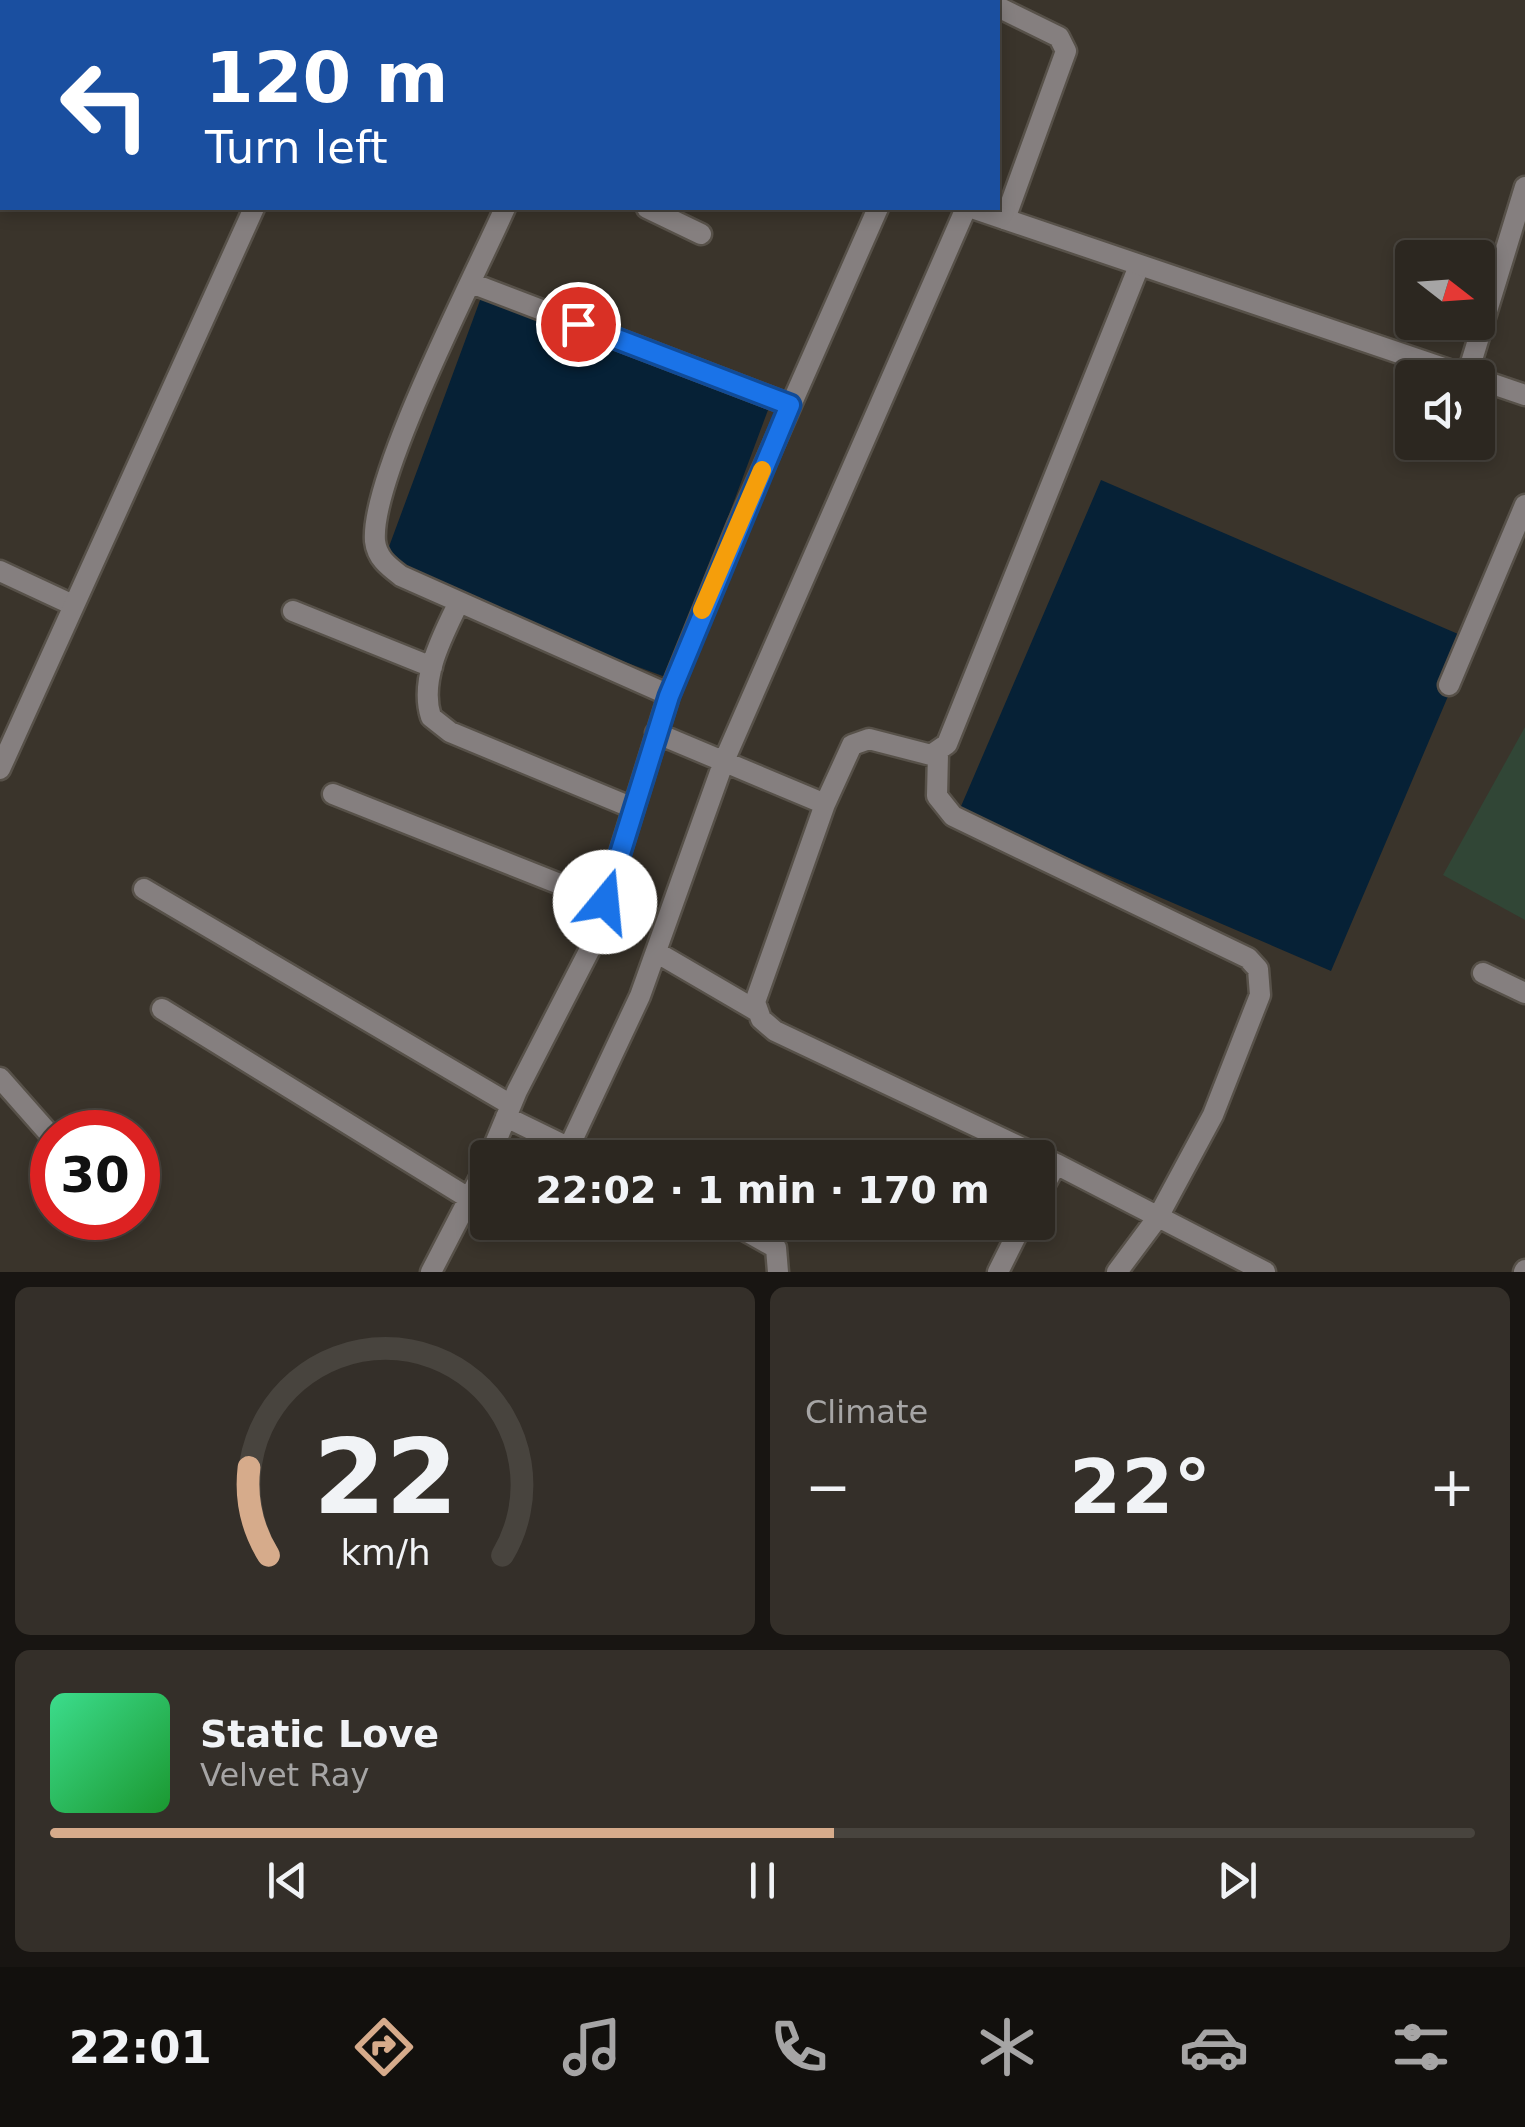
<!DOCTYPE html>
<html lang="en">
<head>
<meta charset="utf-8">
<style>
	:root { --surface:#2c2720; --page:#342f29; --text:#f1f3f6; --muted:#a6a5a5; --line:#48443e; --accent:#d6ab8b }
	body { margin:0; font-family:"DejaVu Sans",sans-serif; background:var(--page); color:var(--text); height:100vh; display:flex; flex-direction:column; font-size:38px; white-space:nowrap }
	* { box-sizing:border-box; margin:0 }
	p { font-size:32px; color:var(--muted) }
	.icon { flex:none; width:55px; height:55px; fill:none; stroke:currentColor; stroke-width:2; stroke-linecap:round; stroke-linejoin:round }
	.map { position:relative; height:1272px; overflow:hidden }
	.drawer { display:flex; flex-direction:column; gap:15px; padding:15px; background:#181512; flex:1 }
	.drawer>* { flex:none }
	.hud { position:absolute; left:0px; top:0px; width:1000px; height:210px; box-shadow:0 5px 15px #0003,0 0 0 2px var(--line); background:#1a4fa0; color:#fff; overflow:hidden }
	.needle { width:65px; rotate:107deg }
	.buttons { position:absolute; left:1395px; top:240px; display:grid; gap:20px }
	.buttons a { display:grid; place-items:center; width:100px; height:100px; border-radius:10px; background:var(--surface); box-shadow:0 5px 15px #0003,0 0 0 2px var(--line); font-size:50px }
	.speed { position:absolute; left:30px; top:1110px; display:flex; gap:20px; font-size:50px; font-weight:700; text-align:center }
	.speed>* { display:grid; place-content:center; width:130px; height:130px; border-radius:50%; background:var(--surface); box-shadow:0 5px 15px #0003,0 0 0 2px var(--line); line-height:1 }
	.speed .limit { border:15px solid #d22; background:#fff; color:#111 }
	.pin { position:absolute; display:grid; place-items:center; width:85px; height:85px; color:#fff; margin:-42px; border:5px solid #fff; border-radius:50%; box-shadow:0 2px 10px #0007 }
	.me { position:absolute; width:110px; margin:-55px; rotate:17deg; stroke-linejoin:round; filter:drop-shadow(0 0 8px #0008) }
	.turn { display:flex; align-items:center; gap:35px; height:210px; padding:0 40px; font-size:45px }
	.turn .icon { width:130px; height:130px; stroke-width:2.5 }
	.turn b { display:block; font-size:70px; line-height:85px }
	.big { font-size:75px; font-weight:700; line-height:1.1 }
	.drawer .tile { flex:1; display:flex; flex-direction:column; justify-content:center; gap:15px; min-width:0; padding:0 35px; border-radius:15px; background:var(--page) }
	.drawer .dial { align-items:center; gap:0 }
	.dial svg { height:260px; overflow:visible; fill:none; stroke:var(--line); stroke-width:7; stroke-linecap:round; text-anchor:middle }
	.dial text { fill:var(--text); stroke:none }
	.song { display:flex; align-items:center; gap:30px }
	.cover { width:120px; height:120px; border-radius:15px; background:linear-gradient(135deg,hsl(150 70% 55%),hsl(130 70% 35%)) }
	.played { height:10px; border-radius:5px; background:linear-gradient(90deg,var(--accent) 55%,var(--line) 55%) }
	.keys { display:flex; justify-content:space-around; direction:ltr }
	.heat { display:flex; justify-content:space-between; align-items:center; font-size:55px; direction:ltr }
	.drawer .tiles { flex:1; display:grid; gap:15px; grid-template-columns:1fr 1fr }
	.tile:last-child { grid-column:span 2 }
	.trip { position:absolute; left:470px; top:1140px; width:585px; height:100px; border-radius:10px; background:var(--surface); box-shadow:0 5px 15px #0003,0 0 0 2px var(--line); font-weight:700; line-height:100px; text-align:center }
	.tabs { display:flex; height:160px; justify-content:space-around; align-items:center; background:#12100d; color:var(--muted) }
	.tabs .icon { width:70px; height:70px }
	.tabs .on { color:var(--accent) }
	.tabs b { font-size:45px; color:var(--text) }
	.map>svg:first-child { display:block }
	.green { fill:#314636 }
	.water { fill:#062136 }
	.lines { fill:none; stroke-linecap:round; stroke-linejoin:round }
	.minor-casing { stroke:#575149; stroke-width:25 }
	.tertiary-casing { stroke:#575149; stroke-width:25 }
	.minor { stroke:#857f7f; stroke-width:20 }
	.tertiary { stroke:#857f7f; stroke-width:20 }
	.route-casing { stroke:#114b97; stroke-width:25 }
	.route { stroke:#1a73e8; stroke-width:18 }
	.slow { stroke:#f59e0b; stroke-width:18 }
</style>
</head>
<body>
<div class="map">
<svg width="1525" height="1272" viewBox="0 0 1525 1272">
	<rect width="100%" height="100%" fill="#3a342b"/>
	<path class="green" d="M1525,727V920L1443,875Z"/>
	<path class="water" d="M482,295L771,402L668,678L380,571Z
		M1101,480L1472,640L1331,971L959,811Z"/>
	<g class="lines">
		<g class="minor-casing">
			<path id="minor" d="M173,2L175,0
				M239,2L241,0
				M492,2L493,0
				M756,2L757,0
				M998,7L1059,37L1066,51L1005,219
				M505,208C475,276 370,477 375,541C377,558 388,566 401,576L669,695
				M647,208L701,234
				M1139,266L947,744L931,755L869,739L852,745L825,804L755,1002L761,1019L775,1031L1056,1164L1265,1272
				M471,283L790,405
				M1467,376L1525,187
				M0,571L73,605
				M458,604C442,637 419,680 431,717L450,732L633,808
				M293,611L432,667
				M1449,685L1525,505
				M656,733L825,804
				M938,753L937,796L953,816L1248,958L1258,969L1260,995L1213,1115L1158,1217L1117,1272
				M333,794L605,902
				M144,889L511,1105
				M656,952L757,1011
				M1483,973L1525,993
				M162,1009L470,1199
				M0,1078L52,1137
				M506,1117L590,1158
				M569,1147L640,996L724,761L966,208
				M489,1158L517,1091L590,949L669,695L738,525L878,208
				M1038,1197L1056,1164
				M730,1222L776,1248L778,1272
				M431,1272L488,1162
				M998,1272L1023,1222
				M1524,1272L1525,1270"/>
		</g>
		<g class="tertiary-casing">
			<path id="tertiary" d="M425,0L429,2
				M369,2L370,0
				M972,208L1473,378
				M1478,379L1525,395
				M0,769L254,208"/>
		</g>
		<use href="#minor" class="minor"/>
		<use href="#tertiary" class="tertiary"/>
	</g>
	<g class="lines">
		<g class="route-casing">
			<path id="route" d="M578,324L790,405L669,696L605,902"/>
		</g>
		<use href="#route" class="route"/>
		<path class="slow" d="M702,610L762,470"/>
	</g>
</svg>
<div class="buttons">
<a><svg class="needle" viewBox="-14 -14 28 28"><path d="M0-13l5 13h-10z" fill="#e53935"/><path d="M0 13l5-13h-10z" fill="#a6a5a5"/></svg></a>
<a><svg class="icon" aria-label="sound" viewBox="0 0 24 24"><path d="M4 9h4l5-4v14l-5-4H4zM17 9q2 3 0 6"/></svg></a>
</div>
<div class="speed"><div class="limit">30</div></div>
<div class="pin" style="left:578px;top:324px;background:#d93025"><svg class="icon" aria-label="arrive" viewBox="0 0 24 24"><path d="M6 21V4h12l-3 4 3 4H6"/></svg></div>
<svg class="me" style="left:605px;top:902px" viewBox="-20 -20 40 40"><circle r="19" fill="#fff"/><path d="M0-13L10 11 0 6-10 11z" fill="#1a73e8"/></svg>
<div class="trip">22:02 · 1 min · 170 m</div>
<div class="hud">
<div class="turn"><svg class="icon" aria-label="left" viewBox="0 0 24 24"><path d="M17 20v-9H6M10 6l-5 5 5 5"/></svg><div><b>120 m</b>Turn left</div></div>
</div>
</div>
<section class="drawer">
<div class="tiles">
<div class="tile dial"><svg viewBox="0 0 100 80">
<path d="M14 69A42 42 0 1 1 86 69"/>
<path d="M14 69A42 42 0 0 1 8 42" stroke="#d6ab8b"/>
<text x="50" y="56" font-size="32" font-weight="700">22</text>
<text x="50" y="72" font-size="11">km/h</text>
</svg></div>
<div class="tile"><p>Climate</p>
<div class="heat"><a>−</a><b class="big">22°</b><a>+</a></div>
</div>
<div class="tile">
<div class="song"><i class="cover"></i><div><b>Static Love</b><p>Velvet Ray</p></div></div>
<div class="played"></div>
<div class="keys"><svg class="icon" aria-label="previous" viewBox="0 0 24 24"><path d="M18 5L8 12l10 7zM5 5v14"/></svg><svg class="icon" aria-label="pause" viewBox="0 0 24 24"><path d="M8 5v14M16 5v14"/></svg><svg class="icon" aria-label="next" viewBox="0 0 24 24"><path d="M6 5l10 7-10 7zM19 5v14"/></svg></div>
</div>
</div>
</section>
<nav class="tabs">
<b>22:01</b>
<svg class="icon on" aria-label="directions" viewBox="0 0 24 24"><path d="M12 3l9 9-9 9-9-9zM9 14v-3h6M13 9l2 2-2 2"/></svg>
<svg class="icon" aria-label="music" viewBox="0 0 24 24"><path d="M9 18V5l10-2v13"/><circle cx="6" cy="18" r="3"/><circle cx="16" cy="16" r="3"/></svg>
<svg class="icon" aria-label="phone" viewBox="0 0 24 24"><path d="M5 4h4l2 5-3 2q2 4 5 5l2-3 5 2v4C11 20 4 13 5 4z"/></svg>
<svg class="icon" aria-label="climate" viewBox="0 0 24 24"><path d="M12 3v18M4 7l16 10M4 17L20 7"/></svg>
<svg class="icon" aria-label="car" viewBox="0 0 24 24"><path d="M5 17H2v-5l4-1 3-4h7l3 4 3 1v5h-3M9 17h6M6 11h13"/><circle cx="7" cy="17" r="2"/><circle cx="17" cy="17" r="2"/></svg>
<svg class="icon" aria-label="filters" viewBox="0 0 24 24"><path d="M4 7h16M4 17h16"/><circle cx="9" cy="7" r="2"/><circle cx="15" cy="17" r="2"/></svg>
</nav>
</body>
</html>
